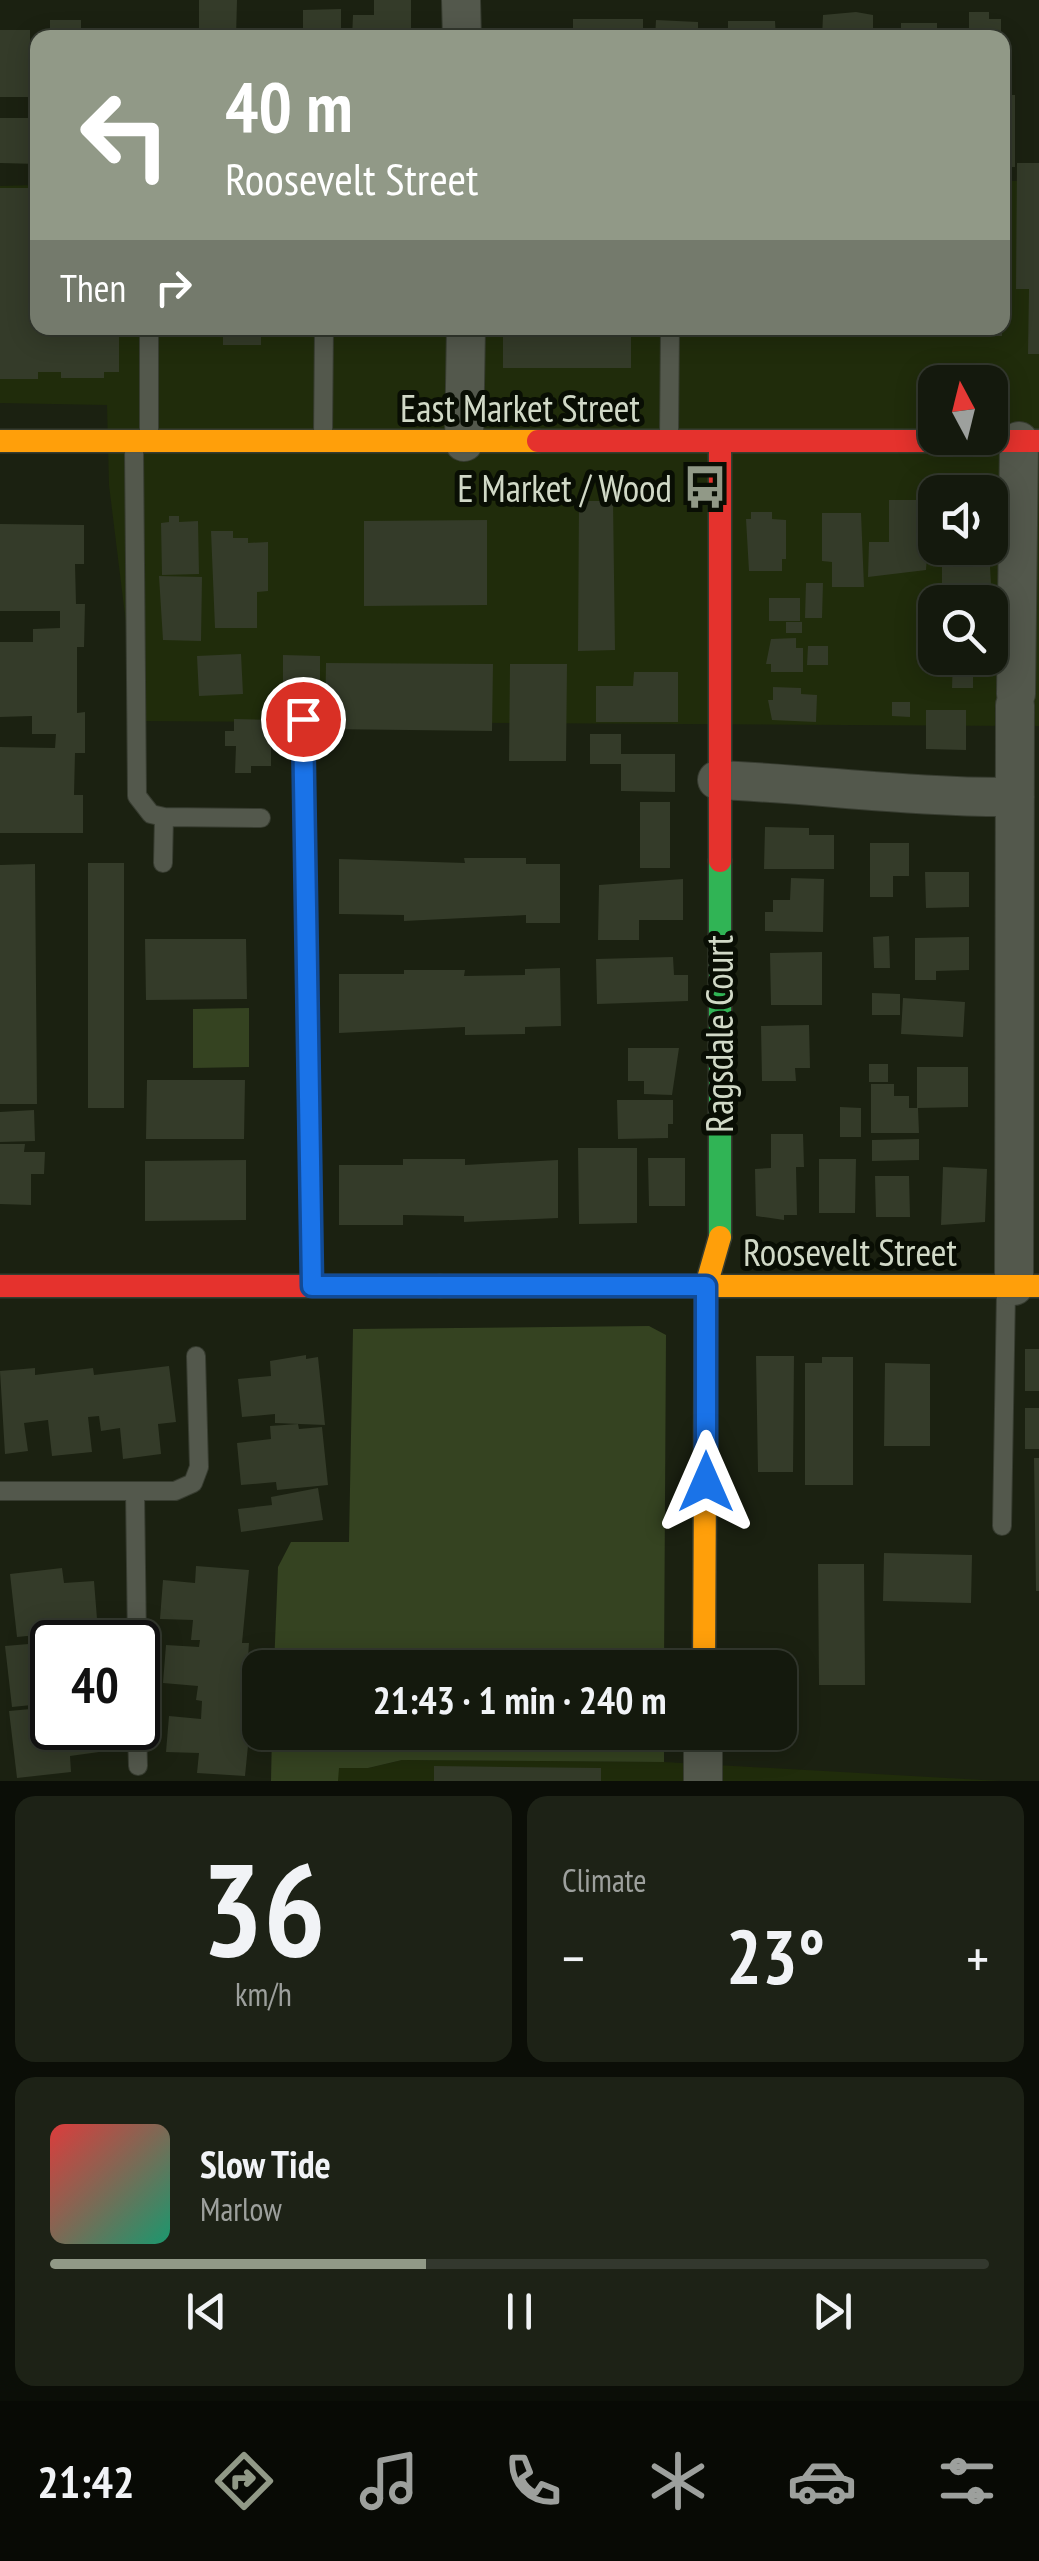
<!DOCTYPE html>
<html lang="en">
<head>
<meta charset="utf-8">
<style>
	:root { --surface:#14190d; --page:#1d2216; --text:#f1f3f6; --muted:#9da09d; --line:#33382e; --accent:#919987 }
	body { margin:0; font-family:"PT Sans Narrow",sans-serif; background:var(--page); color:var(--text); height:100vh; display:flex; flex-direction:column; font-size:38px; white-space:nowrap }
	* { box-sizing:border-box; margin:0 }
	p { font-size:32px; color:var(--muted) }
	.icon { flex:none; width:55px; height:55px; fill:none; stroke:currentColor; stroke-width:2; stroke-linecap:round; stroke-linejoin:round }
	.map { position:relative; height:1781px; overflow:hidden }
	.panel { display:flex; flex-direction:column; gap:15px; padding:15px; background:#0b0e07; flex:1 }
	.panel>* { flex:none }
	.guide { position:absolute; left:30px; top:30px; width:980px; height:305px; border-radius:20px; box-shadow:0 5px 25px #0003,0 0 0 2px var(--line); background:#919987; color:#fff; overflow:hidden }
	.needle { width:65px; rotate:353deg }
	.fabs { position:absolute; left:918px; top:365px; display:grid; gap:20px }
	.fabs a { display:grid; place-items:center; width:90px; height:90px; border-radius:20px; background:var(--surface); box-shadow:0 5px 25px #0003,0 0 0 2px var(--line); font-size:50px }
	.speed { position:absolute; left:30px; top:1620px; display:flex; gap:20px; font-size:50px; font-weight:700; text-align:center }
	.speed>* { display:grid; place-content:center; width:130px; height:130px; border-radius:50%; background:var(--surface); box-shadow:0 5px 25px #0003,0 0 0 2px var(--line); line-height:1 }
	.speed .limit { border:5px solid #111; border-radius:15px; background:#fff; color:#111 }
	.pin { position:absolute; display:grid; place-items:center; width:85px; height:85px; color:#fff; margin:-42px; border:5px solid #fff; border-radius:50%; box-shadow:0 2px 10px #0007 }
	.me { position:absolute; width:110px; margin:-55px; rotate:0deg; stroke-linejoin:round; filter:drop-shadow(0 0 8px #0008) }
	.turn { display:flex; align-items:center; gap:35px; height:210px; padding:0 30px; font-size:45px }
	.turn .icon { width:130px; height:130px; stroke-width:2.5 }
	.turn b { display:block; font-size:70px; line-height:85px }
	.then { display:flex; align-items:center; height:95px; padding:0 30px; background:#0003; gap:20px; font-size:38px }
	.big { font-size:75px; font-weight:700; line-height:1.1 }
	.panel .widget { flex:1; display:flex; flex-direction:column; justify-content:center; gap:15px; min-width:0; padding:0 35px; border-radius:20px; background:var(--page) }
	.panel .dial { align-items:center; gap:0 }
	.dial b { font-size:130px; line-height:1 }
	.song { display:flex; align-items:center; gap:30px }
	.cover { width:120px; height:120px; border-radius:15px; background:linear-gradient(135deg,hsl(0 70% 55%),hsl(160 70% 35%)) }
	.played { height:10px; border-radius:5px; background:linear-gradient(90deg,var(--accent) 40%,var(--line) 40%) }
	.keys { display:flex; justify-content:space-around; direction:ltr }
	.heat { display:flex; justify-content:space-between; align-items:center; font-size:55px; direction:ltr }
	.panel .tiles { flex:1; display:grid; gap:15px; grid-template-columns:1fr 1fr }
	.widget:last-child { grid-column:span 2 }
	.trip { position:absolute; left:242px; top:1650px; width:555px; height:100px; border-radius:20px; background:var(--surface); box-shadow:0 5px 25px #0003,0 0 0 2px var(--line); font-weight:700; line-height:100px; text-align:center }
	.dock { display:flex; height:160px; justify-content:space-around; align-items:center; background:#080a05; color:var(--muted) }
	.dock .icon { width:70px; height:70px }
	.dock .selected { color:var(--accent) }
	.dock b { font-size:45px; color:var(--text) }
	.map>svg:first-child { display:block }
	.built { fill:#202c0b; fill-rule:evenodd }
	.green { fill:#354321 }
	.building { fill:#343b29 }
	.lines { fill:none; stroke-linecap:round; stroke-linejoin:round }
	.lane-casing { stroke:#373c30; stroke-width:20 }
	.street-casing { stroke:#373c30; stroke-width:40 }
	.fast-casing { stroke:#373c30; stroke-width:25 }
	.slow-casing { stroke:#373c30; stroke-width:25 }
	.jam-casing { stroke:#373c30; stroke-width:25 }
	.lane { stroke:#53584c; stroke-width:18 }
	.street { stroke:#53584c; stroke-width:38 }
	.fast { stroke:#30b455; stroke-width:22 }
	.slow { stroke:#ff9f0a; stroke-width:22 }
	.jam { stroke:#e5322d; stroke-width:22 }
	.route-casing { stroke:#114b97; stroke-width:25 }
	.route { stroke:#1a73e8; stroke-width:18 }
	.labels { text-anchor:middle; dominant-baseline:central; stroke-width:10; stroke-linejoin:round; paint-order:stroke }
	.street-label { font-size:38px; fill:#d1d9c7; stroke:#090e04 }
	.poi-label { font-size:38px; fill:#d1d9c7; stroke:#090e04; text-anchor:end }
</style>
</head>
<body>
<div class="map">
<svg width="1039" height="1781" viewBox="0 0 1039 1781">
	<rect width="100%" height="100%" fill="#1b2111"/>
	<path class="built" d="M1003,181H1039V726L138,721L109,485L107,405L0,403V186L37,185L38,328H1002ZM935,382H990V438H935ZM935,492H990V548H935ZM935,602H990V658H935Z
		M402,1760L664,1762L1000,1781H338V1768H368Z"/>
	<path class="green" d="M249,1008V1067L193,1068V1009Z
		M649,1326L666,1335L664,1667H274L278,1567L291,1542H349L353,1329Z
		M272,1733H664V1762L402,1760L368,1768H339L338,1781H271Z"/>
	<path class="building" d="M199,0H237L236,38H199Z
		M374,0H411V33L415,38H352L353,15H374Z
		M341,9V38H303V10Z
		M856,12L873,15V38H822L823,15Z
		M969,12H989V19H1001V38H969Z
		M573,19H643V38H573Z
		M50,20H81V29L102,30V38H50Z
		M656,20L698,22V38H655Z
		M728,21H775L776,38H728Z
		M901,23H937V38H901Z
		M247,29H296V38H247Z
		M0,30H30V97H0Z
		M1002,95H1015V167H1002Z
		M0,118H38V164L0,163Z
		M1017,163H1039V354H1028L1029,289H1016Z
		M0,188H30V209H38V328H119V372H104V378H61V372H38V379H0Z
		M223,328H261V345H223Z
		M503,328H631V368H503Z
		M955,328H1002V336H955Z
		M889,500H931L926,570L868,577L869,542H889Z
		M579,501H613L615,650L578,651Z
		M990,501H1002V531H990Z
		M751,512H772V519L786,520V559H782V571H749L746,519H751Z
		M822,513H861L864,587H832V562L822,561Z
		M169,516H179V522L198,521L199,574L162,575L161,523L169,522Z
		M487,520V605L364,606V521Z
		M0,524L84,525V564H75L76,604H85L84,647H77V713L85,712V753H75L74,795H83V833H0V747L55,748L56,734H32V716L0,717V642H33V629L60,628V611H0Z
		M211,531H233V538H248V543L268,542V591L257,592V628H215Z
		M942,548H989L992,602H942Z
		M159,576L202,577L201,641L163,640Z
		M806,583H823L822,618H805Z
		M769,598H800V621H769Z
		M786,622H802V633H786Z
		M796,638V648H803V672H771V664H766L771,639Z
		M808,646H828V665H807Z
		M241,654L243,694L199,696L197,656Z
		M283,655L320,656V692L283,693Z
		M953,658H973V688H952Z
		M326,663L493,664L492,731L325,729Z
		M510,664H567L566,761H509Z
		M634,672H678V722H596V686H633Z
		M773,687L801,688V694L817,695L816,722L772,720L768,700H773Z
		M892,702H910V717L892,716Z
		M926,710H966V750L926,749Z
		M234,719L271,720V766H251V773H235L236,746H225V731H234Z
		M590,734H621V754H675V792L621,791V764H590Z
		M640,802H670V868H640Z
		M765,827L809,828V835H834V869H764Z
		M870,843H909V876H893V897H870Z
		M464,858H526V864H560V923H526V915L404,921V915L339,914V859L465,863Z
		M88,863H124V1108H88Z
		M35,864L37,1104H0V865Z
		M925,872H969V907L926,908Z
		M791,878L824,879L823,932L765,931V912H773V900H790Z
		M683,879V920H639V940H598L599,885Z
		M889,936L890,968H874L873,937Z
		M969,937V970L936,971V980H915V938Z
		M145,939H246L247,999L146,1000Z
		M822,952V1005H771L770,953Z
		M673,957L674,975H688V1001L597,1004L596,959Z
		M560,968L561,1026L525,1027V1034L465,1035V1027L339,1033V974H404V970H465L464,976L525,975V969Z
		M872,993L900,994V1015H872Z
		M903,998L965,1002L963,1037L901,1034Z
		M809,1025L810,1068H795L796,1081H762L761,1026Z
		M628,1048H679L672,1095L644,1094V1081H628Z
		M869,1064H888V1082H869Z
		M917,1067H968V1107L917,1108Z
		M147,1080H245L244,1139H146Z
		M871,1084H894V1096H909V1108H918L919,1133H871Z
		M617,1100H673V1124H668V1138L618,1139Z
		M840,1107L861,1108V1137H840Z
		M34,1110L35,1141L0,1142V1112Z
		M771,1134H803L804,1167H796L797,1215H784V1220L756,1216L755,1169L771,1168Z
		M919,1139V1160L872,1161V1140Z
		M0,1144H25L24,1152H45L44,1174H31V1205L0,1204Z
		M578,1148H637V1223L579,1224Z
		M648,1158H685V1206H649Z
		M403,1159H465V1165L558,1160V1218L464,1222V1216L403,1215V1225H339V1165H403Z
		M819,1159H856L855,1213H819Z
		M246,1160V1220L145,1221V1161Z
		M943,1167L987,1169L985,1222L941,1225Z
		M875,1176H909L910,1217H876Z
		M1025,1349H1039V1391H1025Z
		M306,1355V1359L318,1357L325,1425L275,1423V1414L242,1417L238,1379L271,1376L270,1361Z
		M756,1356H794L793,1472H758Z
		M822,1357H853V1485H805V1363H822Z
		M885,1363L930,1364V1446H884Z
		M169,1366L176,1422L158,1424L161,1454L123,1459L120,1428L101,1431L99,1416L88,1417L92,1452L52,1456L48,1420L24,1423L28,1451L5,1454L0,1371L35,1368V1375L93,1368L94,1375Z
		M1025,1408H1039V1449H1025Z
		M298,1424L299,1429L322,1427L328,1485L277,1490L276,1482L241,1485L237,1443L271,1439L270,1426Z
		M1034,1458H1039V1591H1036Z
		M318,1488L323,1520L241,1532L238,1509L272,1505L271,1497Z
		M884,1553L972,1555L971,1603L883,1601Z
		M818,1564H864L865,1685H819Z
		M196,1566L249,1570L242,1643H249L245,1704L252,1705L245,1776L197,1773L199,1753L166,1752L169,1716L201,1719L202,1701L196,1700L198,1686L163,1683L166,1645L199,1647L200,1640H191L193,1620L160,1619L163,1580L195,1583Z
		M62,1568L64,1583L94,1581L97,1619L66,1621L68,1632L17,1637L10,1574Z
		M52,1642V1703L12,1707L5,1646Z
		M52,1707V1728H98L99,1752L70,1756L71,1772L17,1778L9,1711Z
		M434,1766L601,1768V1781H434Z"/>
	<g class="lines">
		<g class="lane-casing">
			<path id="lane" d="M149,437V328
				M323,437L324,328
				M669,437L670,328
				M134,447L137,796L151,814L164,817L261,818
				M303,719L312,1281
				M163,863L164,817
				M0,1491H175L193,1483L199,1467L196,1356
				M135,1491L137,1642
				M1002,1526L1006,1292
				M137,1728L138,1766"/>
		</g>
		<g class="street-casing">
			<path id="street" d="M461,0L462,38
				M464,442L466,328
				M1016,694L1019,441
				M717,780C816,784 915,798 1015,797
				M1014,1286L1015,705
				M703,1781V1732"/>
		</g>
		<g class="fast-casing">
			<path id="fast" d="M720,861V1237"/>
		</g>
		<g class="slow-casing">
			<path id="slow" d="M0,441H538
				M440,1286H1039
				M704,1668L706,1286L720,1237"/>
		</g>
		<g class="jam-casing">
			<path id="jam" d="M538,441H1039
				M720,442V861
				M0,1286H440"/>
		</g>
		<use href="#lane" class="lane"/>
		<use href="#street" class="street"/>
		<use href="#fast" class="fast"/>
		<use href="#slow" class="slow"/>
		<use href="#jam" class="jam"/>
	</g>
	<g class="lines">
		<g class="route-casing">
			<path id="route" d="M303,719L312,1286H706V1482"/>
		</g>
		<use href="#route" class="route"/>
	</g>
	<defs>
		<g id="bus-bare" transform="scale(3.45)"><path d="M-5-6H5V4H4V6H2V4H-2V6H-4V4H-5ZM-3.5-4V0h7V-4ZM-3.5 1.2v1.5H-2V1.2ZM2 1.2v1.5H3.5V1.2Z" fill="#919987" stroke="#090e04" stroke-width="2.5" paint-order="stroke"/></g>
	</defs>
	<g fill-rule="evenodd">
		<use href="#bus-bare" x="705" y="487"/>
	</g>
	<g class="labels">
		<g class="street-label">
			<text x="520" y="407">East Market Street</text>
			<text transform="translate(718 1034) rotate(-90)">Ragsdale Court</text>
			<text x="850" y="1251">Roosevelt Street</text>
		</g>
		<g class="poi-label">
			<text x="672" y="487">E Market / Wood</text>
		</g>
	</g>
</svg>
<div class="fabs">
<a><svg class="needle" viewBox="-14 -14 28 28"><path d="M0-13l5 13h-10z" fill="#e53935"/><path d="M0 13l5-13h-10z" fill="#9da09d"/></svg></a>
<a><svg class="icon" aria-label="sound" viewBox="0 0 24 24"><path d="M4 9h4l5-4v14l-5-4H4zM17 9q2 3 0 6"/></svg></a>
<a><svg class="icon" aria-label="search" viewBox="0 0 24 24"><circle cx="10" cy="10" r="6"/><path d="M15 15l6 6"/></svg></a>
</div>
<div class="speed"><div class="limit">40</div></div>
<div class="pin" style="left:303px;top:719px;background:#d93025"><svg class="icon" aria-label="arrive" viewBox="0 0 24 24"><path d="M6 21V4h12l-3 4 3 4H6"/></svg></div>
<svg class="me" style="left:706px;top:1482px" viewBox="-20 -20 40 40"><path d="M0-17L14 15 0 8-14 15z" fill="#1a73e8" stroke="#fff" stroke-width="4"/></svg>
<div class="trip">21:43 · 1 min · 240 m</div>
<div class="guide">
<div class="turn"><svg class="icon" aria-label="left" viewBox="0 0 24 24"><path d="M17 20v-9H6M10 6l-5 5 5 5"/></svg><div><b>40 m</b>Roosevelt Street</div></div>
<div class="then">Then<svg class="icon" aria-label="right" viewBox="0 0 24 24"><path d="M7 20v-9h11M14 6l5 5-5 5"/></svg></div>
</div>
</div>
<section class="panel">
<div class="tiles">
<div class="widget dial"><b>36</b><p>km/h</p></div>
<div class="widget"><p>Climate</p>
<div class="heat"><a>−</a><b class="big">23°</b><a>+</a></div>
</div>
<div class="widget">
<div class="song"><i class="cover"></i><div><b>Slow Tide</b><p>Marlow</p></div></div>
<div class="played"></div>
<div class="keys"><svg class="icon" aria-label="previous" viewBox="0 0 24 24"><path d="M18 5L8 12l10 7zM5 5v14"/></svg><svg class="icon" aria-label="pause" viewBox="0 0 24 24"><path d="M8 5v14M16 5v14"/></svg><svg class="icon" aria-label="next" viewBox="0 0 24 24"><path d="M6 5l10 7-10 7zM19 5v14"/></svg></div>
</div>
</div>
</section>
<nav class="dock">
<b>21:42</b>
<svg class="icon selected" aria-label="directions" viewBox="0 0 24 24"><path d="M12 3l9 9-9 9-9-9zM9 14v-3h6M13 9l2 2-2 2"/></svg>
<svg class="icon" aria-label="music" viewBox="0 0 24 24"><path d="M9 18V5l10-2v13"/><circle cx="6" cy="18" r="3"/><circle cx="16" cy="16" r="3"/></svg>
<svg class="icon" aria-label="phone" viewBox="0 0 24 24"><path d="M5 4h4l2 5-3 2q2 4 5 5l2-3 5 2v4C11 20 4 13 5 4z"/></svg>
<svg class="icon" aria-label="climate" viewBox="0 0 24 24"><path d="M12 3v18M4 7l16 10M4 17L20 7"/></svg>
<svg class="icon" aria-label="car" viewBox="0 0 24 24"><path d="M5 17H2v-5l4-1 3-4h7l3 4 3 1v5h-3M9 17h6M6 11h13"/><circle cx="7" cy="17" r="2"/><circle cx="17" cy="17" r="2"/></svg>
<svg class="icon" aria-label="filters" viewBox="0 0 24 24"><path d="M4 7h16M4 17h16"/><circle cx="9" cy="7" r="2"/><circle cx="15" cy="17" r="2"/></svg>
</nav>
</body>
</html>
